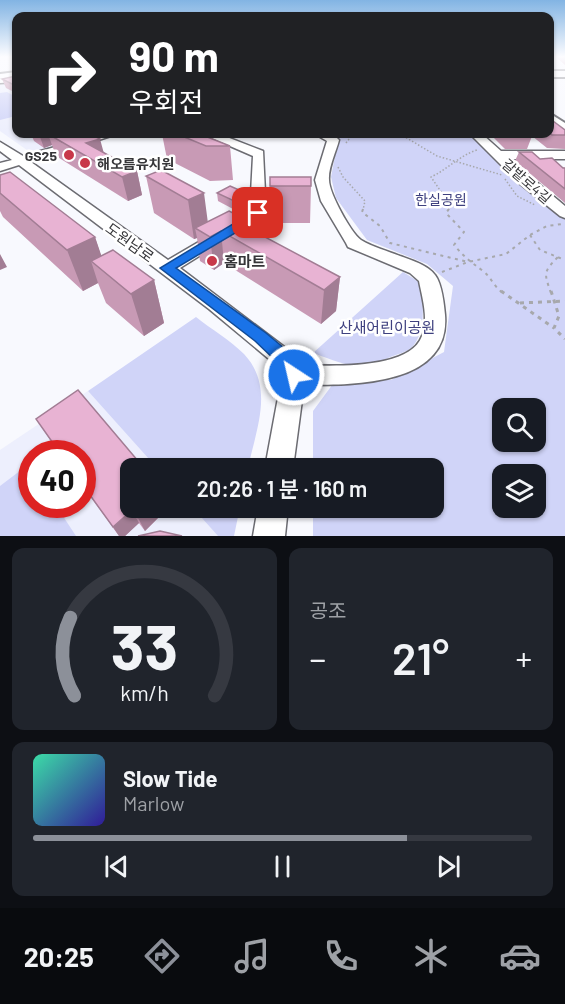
<!DOCTYPE html>
<html lang="ko">
<head>
<meta charset="utf-8">
<style>
	:root { --surface:#171b24; --page:#20242c; --text:#f1f3f6; --muted:#9ea1a6; --line:#363941; --accent:#8c9099 }
	body { margin:0; font-family:Barlow,"Noto Sans KR",sans-serif; background:var(--page); color:var(--text); height:100vh; display:flex; flex-direction:column; font-size:22px; white-space:nowrap }
	* { box-sizing:border-box; margin:0 }
	p { font-size:20px; color:var(--muted) }
	.icon { flex:none; width:33px; height:33px; fill:none; stroke:currentColor; stroke-width:2; stroke-linecap:round; stroke-linejoin:round }
	.map { position:relative; height:536px; overflow:hidden }
	.sheet { display:flex; flex-direction:column; gap:12px; padding:12px; background:#0d0f14; flex:1 }
	.sheet>* { flex:none }
	.top-card { position:absolute; left:12px; top:12px; width:542px; height:126px; border-radius:12px; box-shadow:0 2px 4px #0004; background:#202124; color:#fff; overflow:hidden }
	.tools { position:absolute; left:492px; top:398px; display:grid; gap:12px }
	.tools a { display:grid; place-items:center; width:54px; height:54px; border-radius:12px; background:var(--surface); box-shadow:0 2px 4px #0004; font-size:30px }
	.speed { position:absolute; left:18px; top:440px; display:flex; gap:12px; font-size:30px; font-weight:700; text-align:center }
	.speed>* { display:grid; place-content:center; width:78px; height:78px; border-radius:50%; background:var(--surface); box-shadow:0 2px 4px #0004; line-height:1 }
	.speed .limit { border:9px solid #d22; background:#fff; color:#111 }
	.pin { position:absolute; display:grid; place-items:center; width:51px; height:51px; color:#fff; margin:-26px; border-radius:12px; box-shadow:0 3px 9px #0006 }
	.me { position:absolute; width:66px; margin:-33px; rotate:325deg; stroke-linejoin:round; filter:drop-shadow(0 0 4px #0008) }
	.turn { display:flex; align-items:center; gap:21px; height:126px; padding:0 18px; font-size:27px }
	.turn .icon { width:78px; height:78px; stroke-width:2.5 }
	.turn b { display:block; font-size:42px; line-height:51px }
	.big { font-size:45px; font-weight:600; line-height:1.1 }
	.sheet .widget { flex:1; display:flex; flex-direction:column; justify-content:center; gap:9px; min-width:0; padding:0 21px; border-radius:12px; background:var(--page) }
	.sheet .dial { align-items:center; gap:0 }
	.dial svg { height:156px; overflow:visible; fill:none; stroke:var(--line); stroke-width:7; stroke-linecap:round; text-anchor:middle }
	.dial text { fill:var(--text); stroke:none }
	.song { display:flex; align-items:center; gap:18px }
	.cover { width:72px; height:72px; border-radius:9px; background:linear-gradient(135deg,hsl(160 70% 55%),hsl(250 70% 35%)) }
	.played { height:6px; border-radius:3px; background:linear-gradient(90deg,var(--accent) 75%,var(--line) 75%) }
	.keys { display:flex; justify-content:space-around; direction:ltr }
	.heat { display:flex; justify-content:space-between; align-items:center; font-size:33px; direction:ltr }
	.sheet .tiles { flex:1; display:grid; gap:12px; grid-template-columns:1fr 1fr }
	.widget:last-child { grid-column:span 2 }
	.trip { position:absolute; left:120px; top:458px; width:324px; height:60px; border-radius:12px; background:var(--surface); box-shadow:0 2px 4px #0004; font-weight:600; line-height:60px; text-align:center }
	.menu { display:flex; height:96px; justify-content:space-around; align-items:center; background:#090b0e; color:var(--muted) }
	.menu .icon { width:42px; height:42px }
	.menu .on { color:var(--accent) }
	.menu b { font-size:27px; color:var(--text) }
	.map>svg:first-child { display:block }
	.built { fill:#edeffd; fill-rule:evenodd }
	.green { fill:#d0d4f8; fill-rule:evenodd }
	.lines { fill:none; stroke-linecap:round; stroke-linejoin:round }
	.minor-casing { stroke:#6c6c72; stroke-width:3 }
	.major-casing { stroke:#6c6c72; stroke-width:4 }
	.path-far2 { stroke:#a7a8ac; stroke-width:1.5; stroke-dasharray:1.5 2; stroke-linecap:butt }
	.path-far1 { stroke:#a7a8ac; stroke-width:2; stroke-dasharray:3 4.5; stroke-linecap:butt }
	.path { stroke:#a7a8ac; stroke-width:3; stroke-dasharray:4 5; stroke-linecap:butt }
	.minor { fill:#fff; fill-rule:evenodd }
	.major { fill:#fff; fill-rule:evenodd }
	.wall { fill:#c89ab5 }
	.shaded-wall { fill:#a27d94 }
	.building { fill:#e8b3d3; stroke:#a27d94; stroke-width:1.5 }
	.route { fill:#1a73e8; stroke:#114b97; stroke-width:1.5 }
	.poi-dot { fill:#c83849; stroke:#fff; stroke-width:2 }
	.labels { text-anchor:middle; dominant-baseline:central; stroke-width:5; stroke-linejoin:round; paint-order:stroke }
	.far-poi-label { font-size:14px; font-weight:bold; fill:#363639; stroke:#fff; text-anchor:end }
	.far-street-label { font-size:14px; fill:#363639; stroke:#fff }
	.far-park-label { font-size:14px; fill:#3e407f; stroke:#fff }
	.street-label { font-size:15px; fill:#363639; stroke:#fff }
	.poi-label { font-size:15px; font-weight:bold; fill:#363639; stroke:#fff; text-anchor:start }
	.park-label { font-size:15px; fill:#3e407f; stroke:#fff }
</style>
</head>
<body>
<div class="map">
<svg width="565" height="536" viewBox="0 0 565 536">
	<rect width="100%" height="100%" fill="#f8f9fe"/>
	<path class="built" d="M16,82V134H104L34,155L0,131V83Z
		M88,391L157,468H130V507H192L218,536H0V450ZM32,453H82V504H32Z"/>
	<path class="green" d="M7,92L16,97V116L0,120V93Z
		M330,134H470L503,169L565,218V536H313V507H434V468H313V411L338,377L391,380L444,352L453,286L427,264L367,240L336,198L331,177L338,141ZM502,408H536V441H502ZM502,474H536V507H502Z
		M403,272L421,283C423,301 427,335 410,349C406,352 398,354 393,356C357,372 349,366 313,353Z
		M196,317C211,329 230,340 244,354C275,387 256,429 248,468H157L88,391Z
		M29,464L31,468L32,504H55L76,536H0V486Z
		M192,507H240L234,536H218Z"/>
	<g class="lines">
		<g class="minor-casing">
			<path id="minor" d="M16,78V82L0,83V79Z
				M101,134H117L31,162L168,260L250,212L253,156L207,136L206,134H219L263,151L266,213L263,216L180,268L291,352L300,365C330,366 410,370 422,336C429,319 422,297 419,281L410,273L348,247L346,243L321,201L315,180L327,141L315,134C324,133 333,133 339,140C336,152 328,168 329,180C329,193 351,233 361,240C372,247 388,251 400,256C411,260 428,265 435,275C442,284 444,304 445,315C451,386 353,385 304,385L293,468H265L282,376L275,364L209,309L19,165L0,171V163L12,160L0,151V142L23,156Z
				M470,134H482L501,151H565V159H509L565,206V218L560,216L519,183Z
				M258,507H288L285,536H253Z"/>
		</g>
		<g class="major-casing">
			<path id="major" d="M549,71H565V77H549Z
				M16,72V78L0,80V74Z
				M549,113L565,123V133L549,123Z"/>
		</g>
		<path class="path-far2" d="M400,134L437,156L502,175
			M346,143L353,134
			M338,167L343,177L365,201L363,210
			M505,179L517,196L535,205
			M448,210L450,207L448,202L431,177C448,169 459,156 477,150"/>
		<path class="path-far1" d="M363,209L362,212L380,226L390,243L468,262
			M449,209L446,213L464,232L454,245C464,257 471,262 483,271C491,277 494,287 503,293
			M530,235L540,250L565,260
			M442,272L468,262L506,254L530,235L547,226L562,224
			M551,293C544,273 543,272 558,257"/>
		<path class="path" d="M501,291L554,328
			M551,291L559,316L554,328L565,339
			M520,303L565,301"/>
		<use href="#minor" class="minor"/>
		<use href="#major" class="major"/>
	</g>
	<path class="wall" d="M556,57H565V65Z
		M16,76V93L6,88L2,79Z
		M549,118L565,130V149L547,148L532,136L527,149H505L490,134H549Z
		M31,134H95H92L103,152L137,171L142,195L128,201L56,156L52,145L44,148L34,141Z
		M162,134H200L230,146L233,180L210,181L167,159Z
		M519,152L565,168V203L515,161Z
		M161,170L208,222L243,225L340,277L336,311L321,324L224,263L214,270L200,261L197,238L194,239L154,213L146,176Z
		M0,175L95,237L101,256L154,280L164,323L144,336L106,303L98,283L83,291L3,217L0,211Z
		M270,186H311L310,223H270Z
		M217,193H246V201L233,209L218,201Z
		M78,390L144,468H130V507H169L145,531L139,523L125,536H119L82,485V453H59L36,419Z"/>
	<path class="shaded-wall" d="M48,134L52,145L44,148L40,137L52,134H95L62,143Z
		M100,139L106,161L86,143Z
		M137,171L142,195L128,201L122,177Z
		M204,193L209,231L195,228L197,238L194,239L188,200Z
		M246,193V201L233,209L232,200Z
		M243,218L245,244L237,222Z
		M221,231L224,263L214,270L210,237Z
		M95,237L108,275L91,261L98,283L83,291L67,250Z
		M0,254L7,267L0,270Z
		M340,277L336,311L321,324L324,290Z
		M154,280L164,323L144,336L131,294Z
		M150,507H169L145,531L138,518Z
		M132,510L139,523L125,536H119L113,527Z"/>
	<path class="building" d="M16,76V86L2,79Z
		M549,118L565,130V135H552L549,132Z
		M35,134H52L40,137Z
		M48,134H90L100,139L86,143L137,171L122,177Z
		M177,134H200L230,146H206Z
		M507,134H531L532,135H509Z
		M519,152H532L540,159L552,158L563,168H565V189Z
		M161,170L204,193L188,200L146,176Z
		M10,172L95,237L67,250L0,193V175Z
		M270,177H311V186H270Z
		M230,186L246,193L232,200L217,193Z
		M229,211L243,218L237,222L340,277L324,290L221,231L210,237L195,228Z
		M113,250L154,280L131,294L91,261Z
		M78,390L144,468H130V507H150L138,518L132,510L113,527L82,484V453H60L36,419Z
		M160,531L182,536H138Z"/>
	<linearGradient id="sky" x2="0" y2="1"><stop stop-color="#82b4e3"/><stop offset="0.43" stop-color="#fcfcff"/><stop offset="1" stop-color="#fcfcff" stop-opacity="0"/></linearGradient>
	<rect width="565" height="132" fill="url(#sky)"/>
	<path class="route" d="M258,209L264,213L257,220L176,268L266,333L290,353L303,375L300,381L294,383L287,381L277,362L255,341L160,268Z"/>
	<g class="poi-dot">
		<circle cx="69" cy="155" r="6"/>
		<circle cx="85" cy="163" r="6"/>
		<circle cx="212" cy="261" r="6"/>
	</g>
	<g class="labels">
		<g class="far-poi-label">
			<text x="57" y="155">GS25</text>
			<text x="97" y="163" text-anchor="start">해오름유치원</text>
		</g>
		<g class="far-street-label">
			<text transform="translate(527 181) rotate(41)">갈밭로4길</text>
		</g>
		<g class="far-park-label">
			<text x="441" y="199">한실공원</text>
		</g>
		<g class="street-label">
			<text transform="translate(130 242) rotate(36)">도원남로</text>
		</g>
		<g class="poi-label">
			<text x="224" y="261">홈마트</text>
		</g>
		<g class="park-label">
			<text x="387" y="327">산새어린이공원</text>
		</g>
	</g>
</svg>
<div class="tools">
<a><svg class="icon" aria-label="search" viewBox="0 0 24 24"><circle cx="10" cy="10" r="6"/><path d="M15 15l6 6"/></svg></a>
<a><svg class="icon" aria-label="layers" viewBox="0 0 24 24"><path d="M12 4l9 5-9 5-9-5zM3 14l9 5 9-5"/></svg></a>
</div>
<div class="speed"><div class="limit">40</div></div>
<div class="pin" style="left:258px;top:213px;background:#d93025"><svg class="icon" aria-label="arrive" viewBox="0 0 24 24"><path d="M6 21V4h12l-3 4 3 4H6"/></svg></div>
<svg class="me" style="left:294px;top:375px" viewBox="-20 -20 40 40"><circle r="17" fill="#1a73e8" stroke="#fff" stroke-width="3"/><path d="M0-11L8 9 0 5-8 9z" fill="#fff"/></svg>
<div class="trip">20:26 · 1 분 · 160 m</div>
<div class="top-card">
<div class="turn"><svg class="icon" aria-label="right" viewBox="0 0 24 24"><path d="M7 20v-9h11M14 6l5 5-5 5"/></svg><div><b>90 m</b>우회전</div></div>
</div>
</div>
<section class="sheet">
<div class="tiles">
<div class="widget dial"><svg viewBox="0 0 100 80">
<path d="M14 69A42 42 0 1 1 86 69"/>
<path d="M14 69A42 42 0 0 1 12 29" stroke="#8c9099"/>
<text x="50" y="56" font-size="32" font-weight="700">33</text>
<text x="50" y="72" font-size="11">km/h</text>
</svg></div>
<div class="widget"><p>공조</p>
<div class="heat"><a>−</a><b class="big">21°</b><a>+</a></div>
</div>
<div class="widget">
<div class="song"><i class="cover"></i><div><b>Slow Tide</b><p>Marlow</p></div></div>
<div class="played"></div>
<div class="keys"><svg class="icon" aria-label="previous" viewBox="0 0 24 24"><path d="M18 5L8 12l10 7zM5 5v14"/></svg><svg class="icon" aria-label="pause" viewBox="0 0 24 24"><path d="M8 5v14M16 5v14"/></svg><svg class="icon" aria-label="next" viewBox="0 0 24 24"><path d="M6 5l10 7-10 7zM19 5v14"/></svg></div>
</div>
</div>
</section>
<nav class="menu">
<b>20:25</b>
<svg class="icon on" aria-label="directions" viewBox="0 0 24 24"><path d="M12 3l9 9-9 9-9-9zM9 14v-3h6M13 9l2 2-2 2"/></svg>
<svg class="icon" aria-label="music" viewBox="0 0 24 24"><path d="M9 18V5l10-2v13"/><circle cx="6" cy="18" r="3"/><circle cx="16" cy="16" r="3"/></svg>
<svg class="icon" aria-label="phone" viewBox="0 0 24 24"><path d="M5 4h4l2 5-3 2q2 4 5 5l2-3 5 2v4C11 20 4 13 5 4z"/></svg>
<svg class="icon" aria-label="climate" viewBox="0 0 24 24"><path d="M12 3v18M4 7l16 10M4 17L20 7"/></svg>
<svg class="icon" aria-label="car" viewBox="0 0 24 24"><path d="M5 17H2v-5l4-1 3-4h7l3 4 3 1v5h-3M9 17h6M6 11h13"/><circle cx="7" cy="17" r="2"/><circle cx="17" cy="17" r="2"/></svg>
</nav>
</body>
</html>
